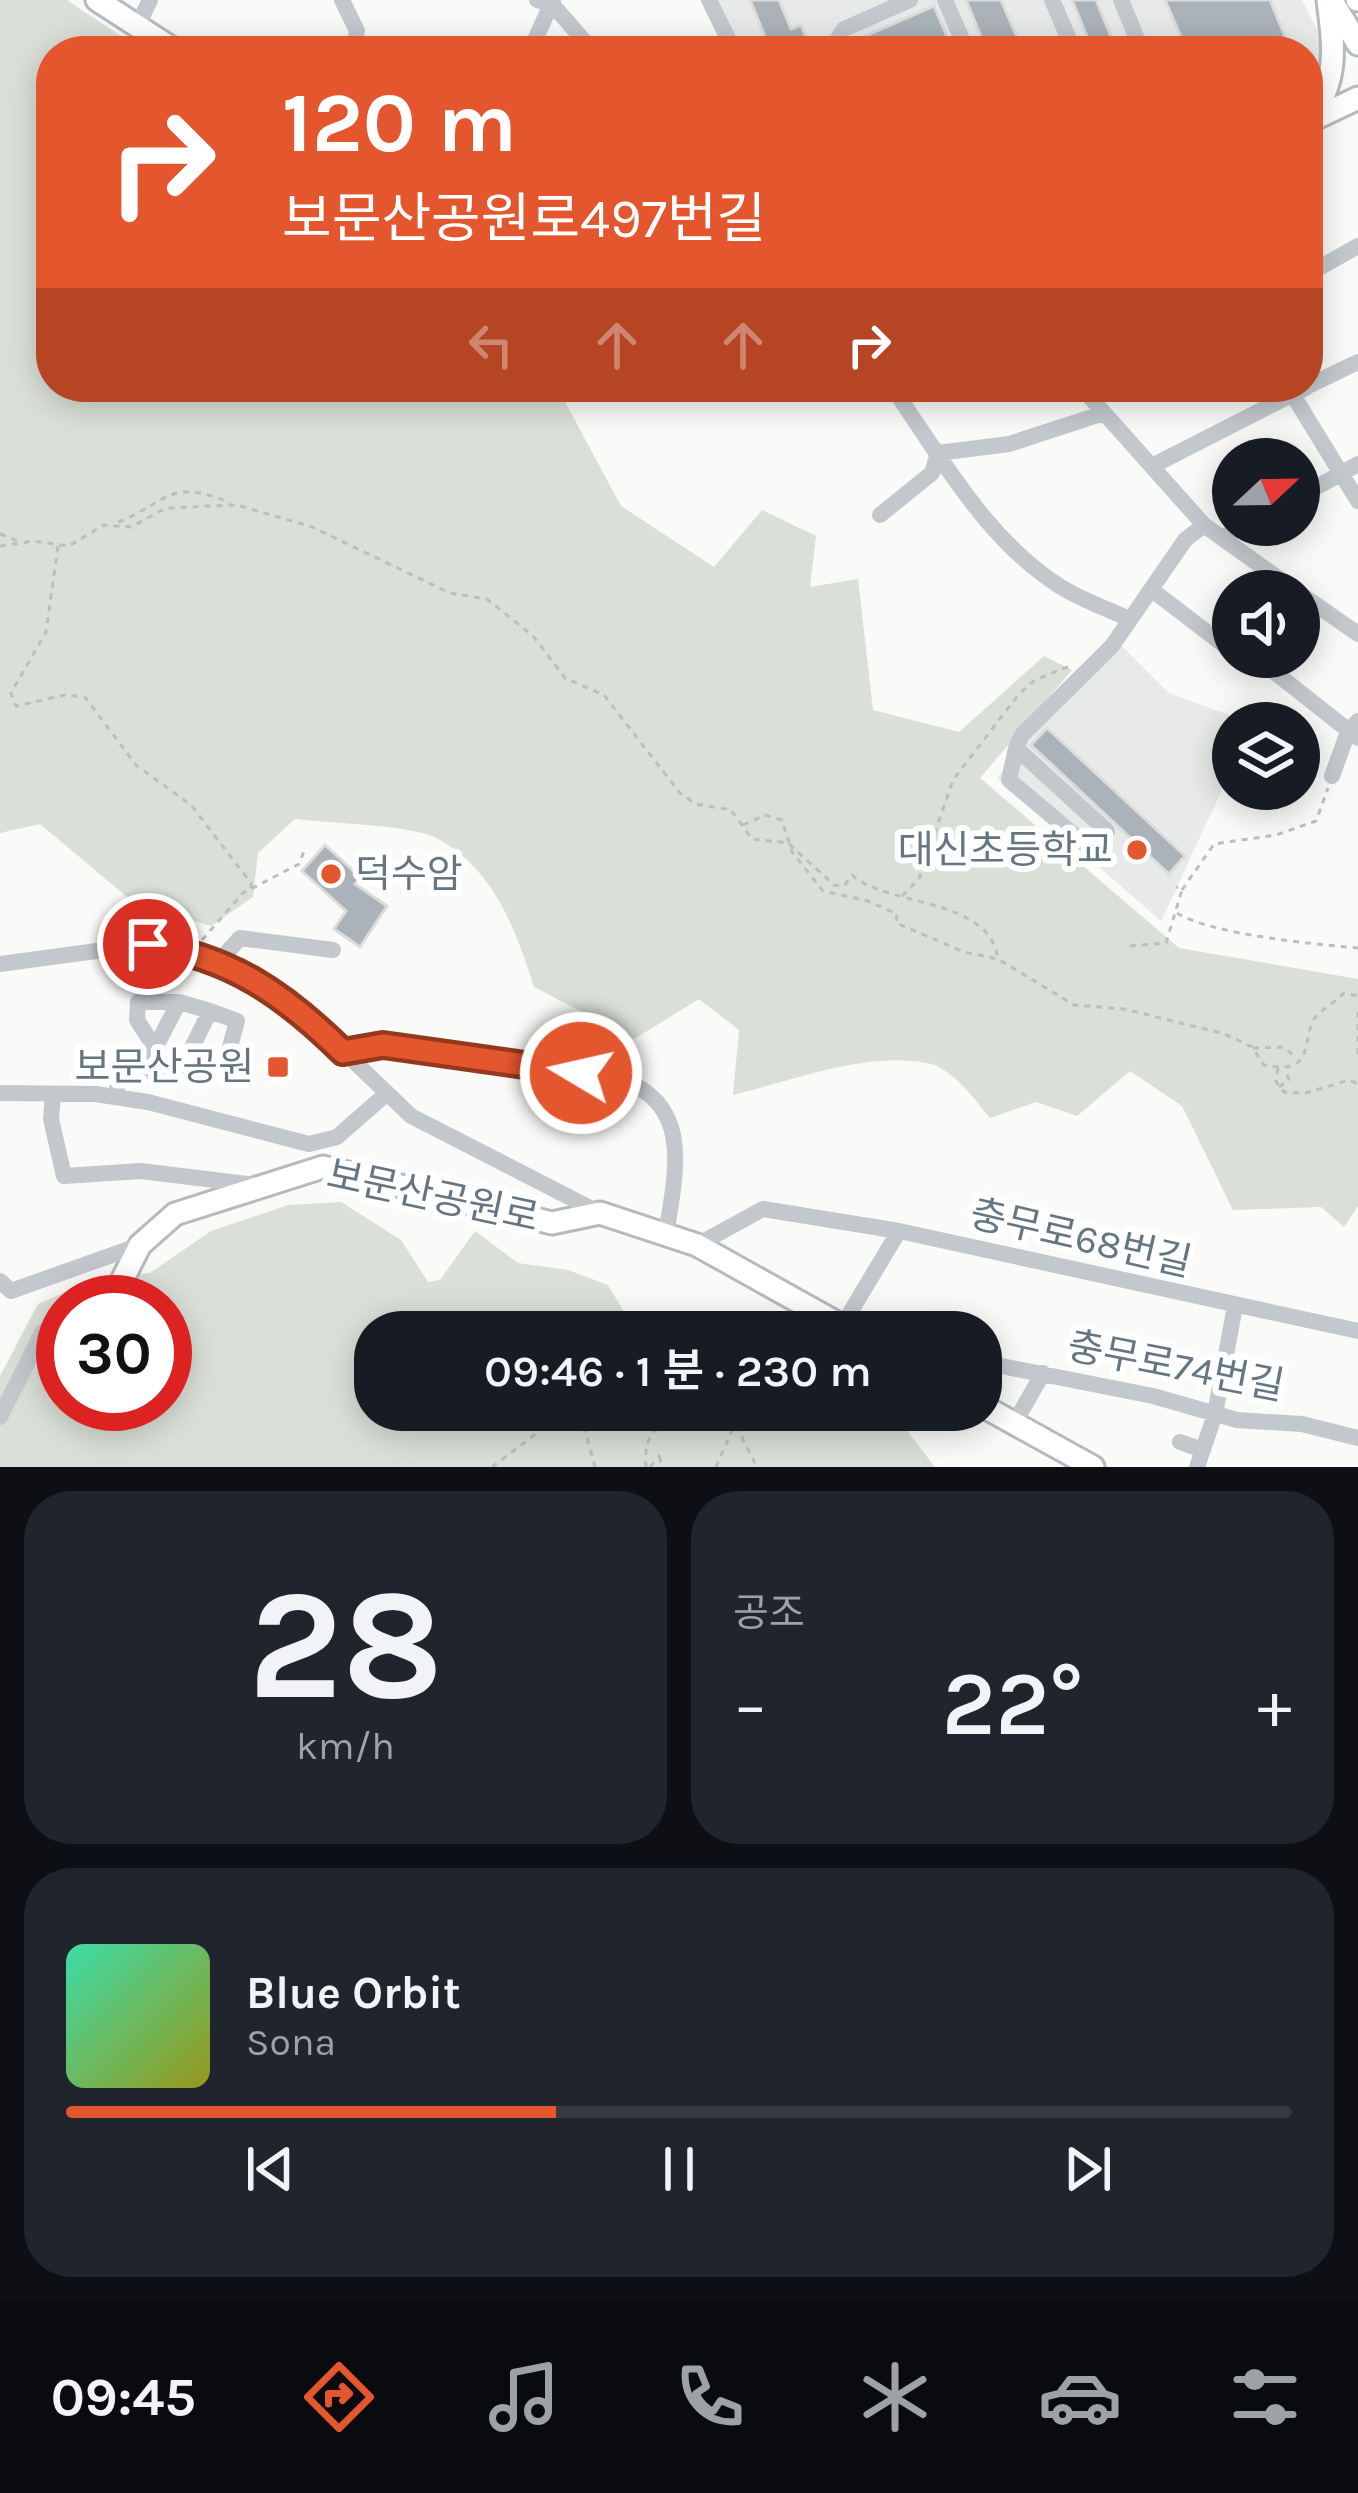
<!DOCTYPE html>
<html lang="ko">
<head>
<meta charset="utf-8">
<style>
	:root { --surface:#171b24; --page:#20242c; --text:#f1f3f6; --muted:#9ea1a6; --line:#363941; --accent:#e4572e }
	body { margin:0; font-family:Karla,"Noto Sans KR",sans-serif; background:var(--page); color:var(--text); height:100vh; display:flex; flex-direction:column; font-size:45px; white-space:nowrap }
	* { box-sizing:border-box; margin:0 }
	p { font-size:39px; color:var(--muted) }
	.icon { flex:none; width:66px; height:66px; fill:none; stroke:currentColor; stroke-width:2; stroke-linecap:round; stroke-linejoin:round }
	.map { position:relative; height:1467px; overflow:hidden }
	.side { display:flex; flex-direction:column; gap:24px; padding:24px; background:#0d0f14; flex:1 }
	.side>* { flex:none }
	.guide { position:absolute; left:36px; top:36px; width:1287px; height:366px; border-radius:48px; box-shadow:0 6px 30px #0003; background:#e4572e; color:#fff; overflow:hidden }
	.needle { width:78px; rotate:68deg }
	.buttons { position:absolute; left:1212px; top:438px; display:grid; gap:24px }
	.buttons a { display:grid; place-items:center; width:108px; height:108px; border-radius:50%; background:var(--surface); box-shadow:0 6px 30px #0003; font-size:60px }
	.speed { position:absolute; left:36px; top:1275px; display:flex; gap:24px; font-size:60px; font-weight:700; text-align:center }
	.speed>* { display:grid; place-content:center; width:156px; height:156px; border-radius:50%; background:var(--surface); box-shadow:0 6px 30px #0003; line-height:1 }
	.speed .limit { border:18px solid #d22; background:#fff; color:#111 }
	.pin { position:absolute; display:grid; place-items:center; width:102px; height:102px; color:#fff; margin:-51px; border:6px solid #fff; border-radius:50%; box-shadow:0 3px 12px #0007 }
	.me { position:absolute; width:132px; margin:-66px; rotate:279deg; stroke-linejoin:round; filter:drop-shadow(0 0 9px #0008) }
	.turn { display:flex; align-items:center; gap:42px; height:252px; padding:0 48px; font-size:54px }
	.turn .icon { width:156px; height:156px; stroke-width:2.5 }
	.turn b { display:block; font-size:84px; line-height:102px }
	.lanes { display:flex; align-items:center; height:114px; padding:0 48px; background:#0003; justify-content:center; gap:60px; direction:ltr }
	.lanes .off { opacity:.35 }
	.big { font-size:90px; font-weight:600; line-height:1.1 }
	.side .widget { flex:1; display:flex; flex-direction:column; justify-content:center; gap:18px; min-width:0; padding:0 42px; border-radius:48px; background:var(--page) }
	.side .dial { align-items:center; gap:0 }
	.dial b { font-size:156px; line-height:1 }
	.song { display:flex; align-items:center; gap:36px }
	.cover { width:144px; height:144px; border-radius:18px; background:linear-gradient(135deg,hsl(160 70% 55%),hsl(60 70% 35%)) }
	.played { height:12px; border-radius:6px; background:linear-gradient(90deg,var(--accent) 40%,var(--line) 40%) }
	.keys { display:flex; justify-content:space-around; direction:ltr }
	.heat { display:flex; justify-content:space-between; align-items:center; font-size:66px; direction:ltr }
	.side .tiles { flex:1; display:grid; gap:24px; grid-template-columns:1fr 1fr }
	.widget:last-child { grid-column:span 2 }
	.trip { position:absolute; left:354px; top:1311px; width:648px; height:120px; border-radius:48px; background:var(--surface); box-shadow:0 6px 30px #0003; font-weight:600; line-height:120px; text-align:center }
	.menu { display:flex; height:192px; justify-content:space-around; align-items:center; background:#090b0e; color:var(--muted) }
	.menu .icon { width:84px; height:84px }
	.menu .current { color:var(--accent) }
	.menu b { font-size:54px; color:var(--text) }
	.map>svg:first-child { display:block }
	.built { fill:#e8e9e9 }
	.green { fill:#dadfd7; fill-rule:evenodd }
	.building { fill:#aab3b9; stroke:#dcdcda; stroke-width:3 }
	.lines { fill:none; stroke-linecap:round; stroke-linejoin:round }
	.major-casing { stroke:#b5babe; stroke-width:27 }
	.path { stroke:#bbbfc2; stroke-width:3; stroke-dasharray:6 6; stroke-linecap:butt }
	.minor { stroke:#c3c8cc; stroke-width:16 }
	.major { stroke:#fff; stroke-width:21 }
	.route-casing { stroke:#94391e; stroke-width:30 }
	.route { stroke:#e4572e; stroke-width:21 }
	.poi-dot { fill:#e4572e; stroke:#fff; stroke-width:4.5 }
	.labels { text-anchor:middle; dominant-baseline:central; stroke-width:12; stroke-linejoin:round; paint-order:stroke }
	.poi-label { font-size:39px; fill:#657683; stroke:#fff; text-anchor:end }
	.street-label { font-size:39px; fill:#657683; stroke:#fff }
</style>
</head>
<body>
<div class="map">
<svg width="1358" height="1467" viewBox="0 0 1358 1467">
	<rect width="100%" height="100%" fill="#fafaf8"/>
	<path class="built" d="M717,0H1302L1330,54L1331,76L1308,104V51H742Z
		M1121,645L1169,693L1251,723H1233V766L1161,921L997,778L1079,679Z"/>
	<path class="green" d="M0,0H67L143,51H51V387H557L621,506L714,567L762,510L816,536L810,587L858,579L873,710L959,732L1044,656L1072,670L980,778L1179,948L1358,979V1206L1344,1227L1321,1207L1233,1210L1182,1106L1130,1071L1077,1116L1036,1102L990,1118C974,1099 953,1068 927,1063C865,1051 792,1081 733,1095L739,1030L699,999L634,1039L534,987C516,930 493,866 434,837C409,825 326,823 295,819L258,853L253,897L211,926L132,901L40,824L0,833Z
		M341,1202L401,1240L428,1282L440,1280L475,1231L518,1263L568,1270L608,1285L636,1332H375V1410H874L901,1423L935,1467H0V1376L38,1304L91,1281L150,1273L211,1231L288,1205ZM63,1302H165V1404H63Z"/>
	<path class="building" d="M750,0H779L791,29L801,25L812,51H771Z
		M966,0H1001L1023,51H987Z
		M1072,0H1096L1117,51H1093Z
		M1165,0H1270L1291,51H1187Z
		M934,6L953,51H851V42Z
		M1047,728L1185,856L1169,874L1031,745Z
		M325,845L361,878L355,884L387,906L360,947L334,929L346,911L302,871Z"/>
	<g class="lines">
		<g class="major-casing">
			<path id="major" d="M97,0L176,51
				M1357,0H1358
				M1332,1L1358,44
				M1314,119L1358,98
				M1308,121C1339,81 1334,48 1328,0
				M111,1302L140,1245L175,1214L323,1167L552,1223L600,1213L697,1245L853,1332
				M981,1405L1093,1467"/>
		</g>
		<path class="path" d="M118,522C166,504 169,476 230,503
			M0,534L20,542
			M0,546L33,541L69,546L104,525L131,527L166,508L237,505L312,527L450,593L487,599L533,636L565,678L604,695L680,793L696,804L731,810L752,839L788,843L834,885L844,886L852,875C888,907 990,897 998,959
			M58,546L46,632L11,693L16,706L65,695L85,697L136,765L191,805L251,883V890
			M743,825L765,815L782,820L792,852L823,891L868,901L897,914L896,923L964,952L998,959L1074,1005L1124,1009L1225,1034L1252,1047L1264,1065C1316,1076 1301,1041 1314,1019C1319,1011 1337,1001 1344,993L1358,996
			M1182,890L1214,844L1276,835L1316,821L1328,788
			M902,896L919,879L953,780L1019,694L1035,680L1070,666
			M1177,913C1213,935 1314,944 1358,948
			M202,940L243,893L299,864L304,851
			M1130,946L1166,943L1182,890L1176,887
			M1358,1012V1057
			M1253,1048L1283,1047L1297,1058
			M1278,1068L1276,1082L1284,1092L1306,1093L1349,1080L1358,1084
			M1279,1087L1289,1080L1285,1069
			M558,1410L581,1415L590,1410
			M581,1415L595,1467
			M736,1426L757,1467
			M660,1457L661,1467
			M492,1467L533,1436L557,1410
			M646,1467C643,1431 659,1424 688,1410
			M650,1467L660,1455
			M716,1467L741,1410"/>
		<path class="minor" d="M342,0L357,31L353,51
			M537,0L552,4L593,51
			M709,0L734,51
			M945,0L967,51
			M1052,0L1074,51
			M1121,0L1142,51
			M137,27L150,0
			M530,51L553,0
			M838,51L835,43L844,29L910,0
			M1308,274L1358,246
			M1308,386L1358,362
			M892,387C940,456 987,541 1061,587C1082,600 1107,609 1130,619
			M1081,387L1204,525L1296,591
			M1288,387L1358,501
			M1152,466L1307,387
			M1299,497L1358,464
			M880,515L932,473L938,453L1009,444L1101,414
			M1224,537L1246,525
			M1152,590L1233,652
			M1299,593L1358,634
			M1243,657L1268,667L1358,738
			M1016,748L1009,780L1091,849L1107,831L1016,748L1022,735L1112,646L1185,540L1204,525
			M1332,776L1348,732L1358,721
			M220,960L240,938L333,950
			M0,964L148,944L220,960L293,1003L411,1116L600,1213
			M210,1011L237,1021L228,1054
			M155,1048L179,1002
			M343,1052L383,1045L623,1080C694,1106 675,1175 666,1235
			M0,1093L95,1094L148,1102L309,1144L337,1137L386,1094
			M53,1094L51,1119L64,1176L141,1171L255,1185
			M115,1097L120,1078L151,1070L178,1076L210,1011L179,1002H138L137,1020L155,1048L151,1070
			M697,1245L763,1209L899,1231
			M0,1281L11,1291L140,1245
			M842,1326L899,1231L1358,1331
			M981,1362L1153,1396L1237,1420L1302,1424L1358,1438
			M0,1417L42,1333L63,1319
			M1014,1424L1043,1373
			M1180,1442L1203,1450
			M1197,1467L1215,1414L1235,1306"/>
		<use href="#major" class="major"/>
	</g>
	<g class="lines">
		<g class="route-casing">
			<path id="route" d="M148,944C232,958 284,994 343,1052L383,1045L581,1073"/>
		</g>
		<use href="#route" class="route"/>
	</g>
	<g class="poi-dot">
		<circle cx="1137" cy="850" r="12"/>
		<circle cx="331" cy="874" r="12"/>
		<rect x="266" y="1055" width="24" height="24" rx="6"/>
	</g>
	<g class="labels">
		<g class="poi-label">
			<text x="1113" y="850">대신초등학교</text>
			<text x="355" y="874" text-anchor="start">덕수암</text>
			<text x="254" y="1067">보문산공원</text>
		</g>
		<g class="street-label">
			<text transform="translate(433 1196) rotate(12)">보문산공원로</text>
			<text transform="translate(1081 1238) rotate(13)">충무로68번길</text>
			<text transform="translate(1176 1366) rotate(11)">충무로74번길</text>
		</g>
	</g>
</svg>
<div class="buttons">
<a><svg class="needle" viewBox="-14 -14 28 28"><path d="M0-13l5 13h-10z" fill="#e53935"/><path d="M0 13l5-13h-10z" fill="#9ea1a6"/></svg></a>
<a><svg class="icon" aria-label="sound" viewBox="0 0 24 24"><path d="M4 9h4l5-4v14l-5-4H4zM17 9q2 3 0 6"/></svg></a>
<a><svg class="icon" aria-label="layers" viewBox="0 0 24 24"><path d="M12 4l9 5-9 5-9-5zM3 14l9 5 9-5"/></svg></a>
</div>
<div class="speed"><div class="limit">30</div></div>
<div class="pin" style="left:148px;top:944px;background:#d93025"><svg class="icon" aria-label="arrive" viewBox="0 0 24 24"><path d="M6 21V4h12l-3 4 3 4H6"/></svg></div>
<svg class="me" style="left:581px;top:1073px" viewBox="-20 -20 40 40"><circle r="17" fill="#e4572e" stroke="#fff" stroke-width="3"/><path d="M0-11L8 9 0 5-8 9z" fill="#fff"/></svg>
<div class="trip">09:46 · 1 분 · 230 m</div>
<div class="guide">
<div class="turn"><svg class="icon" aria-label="right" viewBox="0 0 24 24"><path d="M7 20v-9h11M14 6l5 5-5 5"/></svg><div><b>120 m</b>보문산공원로497번길</div></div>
<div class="lanes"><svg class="icon off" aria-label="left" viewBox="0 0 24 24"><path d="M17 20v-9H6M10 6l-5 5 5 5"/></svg><svg class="icon off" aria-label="ahead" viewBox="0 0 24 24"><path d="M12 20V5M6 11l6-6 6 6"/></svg><svg class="icon off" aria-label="ahead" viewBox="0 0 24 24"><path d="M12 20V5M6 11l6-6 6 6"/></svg><svg class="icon" aria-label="right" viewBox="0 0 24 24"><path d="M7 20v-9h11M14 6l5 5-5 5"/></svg></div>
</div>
</div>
<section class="side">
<div class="tiles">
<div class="widget dial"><b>28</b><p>km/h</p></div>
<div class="widget"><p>공조</p>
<div class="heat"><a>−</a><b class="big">22°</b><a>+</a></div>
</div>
<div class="widget">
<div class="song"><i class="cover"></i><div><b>Blue Orbit</b><p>Sona</p></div></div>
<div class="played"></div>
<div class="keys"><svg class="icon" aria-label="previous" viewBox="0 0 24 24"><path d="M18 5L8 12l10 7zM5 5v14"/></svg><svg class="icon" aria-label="pause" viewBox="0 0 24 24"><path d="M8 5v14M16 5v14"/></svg><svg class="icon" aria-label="next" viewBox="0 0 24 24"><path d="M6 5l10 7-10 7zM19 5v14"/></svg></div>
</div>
</div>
</section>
<nav class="menu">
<b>09:45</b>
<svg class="icon current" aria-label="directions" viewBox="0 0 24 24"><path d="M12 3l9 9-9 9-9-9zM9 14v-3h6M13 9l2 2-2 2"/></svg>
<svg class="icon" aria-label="music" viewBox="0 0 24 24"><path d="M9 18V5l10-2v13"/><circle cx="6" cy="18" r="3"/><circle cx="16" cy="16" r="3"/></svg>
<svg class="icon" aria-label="phone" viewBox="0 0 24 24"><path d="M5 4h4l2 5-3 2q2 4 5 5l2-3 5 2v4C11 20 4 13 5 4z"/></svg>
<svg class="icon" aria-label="climate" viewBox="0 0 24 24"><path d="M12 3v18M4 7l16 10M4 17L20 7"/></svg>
<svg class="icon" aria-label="car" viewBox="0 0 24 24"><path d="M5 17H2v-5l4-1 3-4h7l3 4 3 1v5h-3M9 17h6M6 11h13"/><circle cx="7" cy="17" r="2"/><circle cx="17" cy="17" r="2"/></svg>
<svg class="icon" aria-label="filters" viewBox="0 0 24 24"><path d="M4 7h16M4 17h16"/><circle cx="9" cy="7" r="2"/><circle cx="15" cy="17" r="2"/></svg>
</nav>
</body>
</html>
